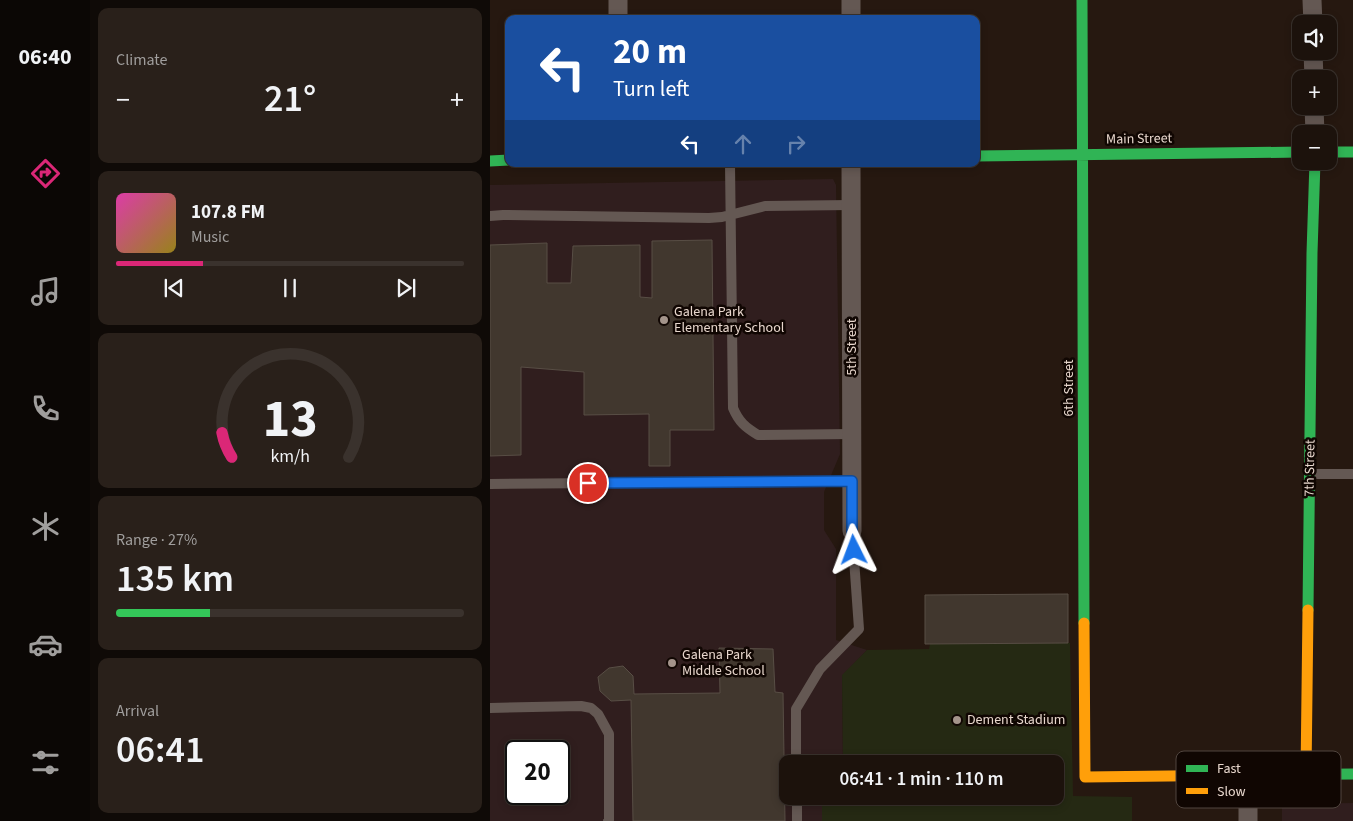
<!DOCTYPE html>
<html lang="en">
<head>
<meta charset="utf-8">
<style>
	:root { --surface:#1c120c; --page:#29201a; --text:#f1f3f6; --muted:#a09e9d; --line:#3a322d; --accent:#db2777 }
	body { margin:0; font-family:"Source Sans 3",sans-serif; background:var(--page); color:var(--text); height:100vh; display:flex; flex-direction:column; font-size:19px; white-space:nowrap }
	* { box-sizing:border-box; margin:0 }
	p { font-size:16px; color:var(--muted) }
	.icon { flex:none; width:28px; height:28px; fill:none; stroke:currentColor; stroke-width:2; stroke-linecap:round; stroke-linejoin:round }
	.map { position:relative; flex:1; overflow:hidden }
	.drawer { display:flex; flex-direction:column; gap:8px; padding:8px; background:#0f0a07; width:400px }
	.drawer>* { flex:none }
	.guide { position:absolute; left:15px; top:15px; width:475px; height:152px; border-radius:10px; box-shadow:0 2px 8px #0003,0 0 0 1px var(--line); background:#1a4fa0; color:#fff; overflow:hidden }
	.fabs { position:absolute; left:802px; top:15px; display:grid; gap:10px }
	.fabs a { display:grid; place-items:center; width:45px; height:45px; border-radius:10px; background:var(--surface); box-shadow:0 2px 8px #0003,0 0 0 1px var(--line); font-size:25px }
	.speed { position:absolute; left:15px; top:740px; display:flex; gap:10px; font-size:25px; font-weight:700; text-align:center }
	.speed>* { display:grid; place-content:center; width:65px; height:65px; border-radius:50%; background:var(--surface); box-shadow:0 2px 8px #0003,0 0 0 1px var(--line); line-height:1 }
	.speed .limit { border:2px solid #111; border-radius:8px; background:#fff; color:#111 }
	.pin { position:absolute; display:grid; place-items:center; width:42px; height:42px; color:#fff; margin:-21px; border:2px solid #fff; border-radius:50%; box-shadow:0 1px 5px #0007 }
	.me { position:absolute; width:55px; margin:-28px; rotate:357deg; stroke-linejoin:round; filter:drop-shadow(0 0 4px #0008) }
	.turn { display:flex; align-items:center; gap:18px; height:105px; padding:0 25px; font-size:22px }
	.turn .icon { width:65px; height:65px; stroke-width:2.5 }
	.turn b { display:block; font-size:35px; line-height:42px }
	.lanes { display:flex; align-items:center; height:48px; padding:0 25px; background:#0003; justify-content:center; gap:25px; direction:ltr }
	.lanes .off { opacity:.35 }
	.big { font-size:38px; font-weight:600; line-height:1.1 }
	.drawer .card { flex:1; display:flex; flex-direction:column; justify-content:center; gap:8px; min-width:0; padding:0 18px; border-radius:10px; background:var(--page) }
	.drawer .dial { align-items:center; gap:0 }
	.dial svg { height:130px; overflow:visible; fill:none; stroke:var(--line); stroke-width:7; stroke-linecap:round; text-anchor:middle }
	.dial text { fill:var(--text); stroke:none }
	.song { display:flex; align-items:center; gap:15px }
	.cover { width:60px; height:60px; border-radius:8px; background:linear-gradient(135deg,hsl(320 70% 55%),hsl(50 70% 35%)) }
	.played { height:5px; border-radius:2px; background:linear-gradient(90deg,var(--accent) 25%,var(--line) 25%) }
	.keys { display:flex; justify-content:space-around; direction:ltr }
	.heat { display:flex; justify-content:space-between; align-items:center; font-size:28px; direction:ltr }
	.charge { height:8px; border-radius:4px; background:linear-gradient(90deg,#34c759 27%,var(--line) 0) }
	.trip { position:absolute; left:289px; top:755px; width:285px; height:50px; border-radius:10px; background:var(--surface); box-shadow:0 2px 8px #0003,0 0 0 1px var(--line); font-weight:600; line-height:50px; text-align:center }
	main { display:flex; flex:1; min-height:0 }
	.menu { display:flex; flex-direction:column; width:90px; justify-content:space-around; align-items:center; background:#0b0705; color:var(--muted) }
	.menu .icon { width:35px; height:35px }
	.menu .on { color:var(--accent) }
	.menu b { font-size:22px; color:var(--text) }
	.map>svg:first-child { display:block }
	.education { fill:#301e1e; fill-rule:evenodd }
	.green { fill:#252913 }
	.building { fill:#41372e; stroke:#584e45 }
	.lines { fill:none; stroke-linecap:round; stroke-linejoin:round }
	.lane { stroke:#645853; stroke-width:10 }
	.street { stroke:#645853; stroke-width:19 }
	.fast { stroke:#30b455; stroke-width:11 }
	.slow { stroke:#ff9f0a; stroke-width:11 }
	.route-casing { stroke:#114b97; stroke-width:12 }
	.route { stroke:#1a73e8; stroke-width:9 }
	.poi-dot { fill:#a4948b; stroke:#100602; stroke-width:2 }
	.labels { text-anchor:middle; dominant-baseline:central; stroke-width:5; stroke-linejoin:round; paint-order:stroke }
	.street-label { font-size:14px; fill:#e8d7cd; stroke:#100602 }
	.poi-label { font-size:14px; fill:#e8d7cd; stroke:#100602; text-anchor:start }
	.key { fill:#100602; stroke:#51453f; stroke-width:1 }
	.key-label { font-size:14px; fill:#e8d7cd }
</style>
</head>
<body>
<main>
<nav class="menu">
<b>06:40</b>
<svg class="icon on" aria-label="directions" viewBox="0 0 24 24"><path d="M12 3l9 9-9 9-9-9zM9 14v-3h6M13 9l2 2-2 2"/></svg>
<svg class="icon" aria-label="music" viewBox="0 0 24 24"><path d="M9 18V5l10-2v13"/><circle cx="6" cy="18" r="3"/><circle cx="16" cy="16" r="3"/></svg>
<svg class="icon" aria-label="phone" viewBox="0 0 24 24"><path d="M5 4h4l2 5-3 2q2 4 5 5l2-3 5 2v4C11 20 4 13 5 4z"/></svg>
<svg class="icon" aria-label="climate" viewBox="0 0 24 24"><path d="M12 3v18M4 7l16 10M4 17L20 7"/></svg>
<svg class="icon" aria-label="car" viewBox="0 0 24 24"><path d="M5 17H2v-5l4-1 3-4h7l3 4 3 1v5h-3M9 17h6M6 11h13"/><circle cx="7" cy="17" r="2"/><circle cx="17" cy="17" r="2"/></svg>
<svg class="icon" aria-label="filters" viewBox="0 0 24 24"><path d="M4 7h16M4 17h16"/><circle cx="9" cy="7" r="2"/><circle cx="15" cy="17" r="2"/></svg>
</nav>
<section class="drawer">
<div class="card"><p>Climate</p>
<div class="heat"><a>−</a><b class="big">21°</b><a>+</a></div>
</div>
<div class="card">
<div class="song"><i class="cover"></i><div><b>107.8 FM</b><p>Music</p></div></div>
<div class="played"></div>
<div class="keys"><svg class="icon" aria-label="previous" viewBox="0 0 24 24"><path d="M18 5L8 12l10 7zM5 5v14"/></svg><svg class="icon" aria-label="pause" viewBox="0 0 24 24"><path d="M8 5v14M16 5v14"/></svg><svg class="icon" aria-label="next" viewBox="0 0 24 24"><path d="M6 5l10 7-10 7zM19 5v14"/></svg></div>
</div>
<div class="card dial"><svg viewBox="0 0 100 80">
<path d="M14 69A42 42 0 1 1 86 69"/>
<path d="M14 69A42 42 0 0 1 8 54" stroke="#db2777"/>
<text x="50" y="56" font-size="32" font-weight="700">13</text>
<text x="50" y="72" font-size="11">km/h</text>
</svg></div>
<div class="card"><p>Range · 27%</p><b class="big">135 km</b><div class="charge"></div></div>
<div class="card"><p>Arrival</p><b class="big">06:41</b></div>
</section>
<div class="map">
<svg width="863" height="821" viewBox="0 0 863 821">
	<rect width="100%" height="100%" fill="#261810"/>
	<path class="education" d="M343,179L346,185L350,454L334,492V530L346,549V640L377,650L352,676L353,764H298V796H354V805L332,806V821H0V185ZM26,751H69V794H26Z
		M863,803V821H792V804Z"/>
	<path class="green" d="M578,643H580L583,796L642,797V821H332V805H353L354,796H565V764H353L352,675L377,650L439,649L440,644Z"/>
	<path class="building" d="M222,240L224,430H180V466H159V414L94,415V372L31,367V455L0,456V245L57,243V283H81L83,246L150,245V297L162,298V241Z
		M578,594V643L435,644V595Z
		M229,648L283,649L285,692L293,693L295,821H143L141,700L121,701L110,691L108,677L119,668L133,666L143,676L144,694L230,693Z"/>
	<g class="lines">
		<path class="lane" d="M240,164L243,408C249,422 255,427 268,435L362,434
			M0,216L13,215L219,218L232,217L275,206L361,205
			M820,474H863
			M0,484L362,481
			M0,708L91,706L101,708L108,714L119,734V820L118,821
			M306,764V709L330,669L369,629L362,531
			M307,796V821"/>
		<path class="street" d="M128,0V19
			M361,0V19
			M822,0L823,24
			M823,51L824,79
			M824,106L825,134
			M361,164L362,531
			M758,775V821"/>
		<path class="fast" d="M592,0L594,623
			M839,152H863
			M486,156L811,152
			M0,161L19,160
			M818,610L822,253L825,161
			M762,775L863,774"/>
		<path class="slow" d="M594,623L595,777L762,775
			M816,775L818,610"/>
	</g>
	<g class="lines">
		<g class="route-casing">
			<path id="route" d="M98,483L362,481V531L364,550"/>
		</g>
		<use href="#route" class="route"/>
	</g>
	<g class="poi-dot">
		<circle cx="174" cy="320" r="5"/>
		<circle cx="182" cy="663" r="5"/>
		<circle cx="467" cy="720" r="5"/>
	</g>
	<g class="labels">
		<g class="street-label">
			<text transform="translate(649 139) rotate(-1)">Main Street</text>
			<text transform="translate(362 347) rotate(-90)">5th Street</text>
			<text transform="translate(579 388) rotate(-90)">6th Street</text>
			<text transform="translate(820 468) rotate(-89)">7th Street</text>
		</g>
		<g class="poi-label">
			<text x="184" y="312">Galena Park<tspan x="184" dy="16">Elementary School</tspan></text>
			<text x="192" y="655">Galena Park<tspan x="192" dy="16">Middle School</tspan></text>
			<text x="477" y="720">Dement Stadium</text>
		</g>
	</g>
	<rect x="686" y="751" width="165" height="57" rx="8" class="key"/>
	<rect x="696" y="765" width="22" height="7" fill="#30b455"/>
	<rect x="696" y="788" width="22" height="6" fill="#ff9f0a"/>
	<g class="key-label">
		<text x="727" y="773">Fast</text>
		<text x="727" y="796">Slow</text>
	</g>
</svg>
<div class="fabs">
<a><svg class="icon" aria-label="sound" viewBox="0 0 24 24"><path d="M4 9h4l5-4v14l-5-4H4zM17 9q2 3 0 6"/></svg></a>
<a>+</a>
<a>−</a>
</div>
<div class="speed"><div class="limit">20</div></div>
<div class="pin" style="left:98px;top:483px;background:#d93025"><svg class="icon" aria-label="arrive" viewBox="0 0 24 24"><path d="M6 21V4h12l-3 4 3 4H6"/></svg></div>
<svg class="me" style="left:364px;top:550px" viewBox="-20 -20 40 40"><path d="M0-17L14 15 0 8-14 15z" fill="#1a73e8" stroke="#fff" stroke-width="4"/></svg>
<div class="trip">06:41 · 1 min · 110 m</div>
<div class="guide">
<div class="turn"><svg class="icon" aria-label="left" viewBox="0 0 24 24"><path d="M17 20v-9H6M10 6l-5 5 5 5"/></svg><div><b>20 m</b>Turn left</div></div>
<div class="lanes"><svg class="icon" aria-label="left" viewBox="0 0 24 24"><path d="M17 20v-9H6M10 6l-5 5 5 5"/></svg><svg class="icon off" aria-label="ahead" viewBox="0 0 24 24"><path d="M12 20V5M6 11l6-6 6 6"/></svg><svg class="icon off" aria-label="right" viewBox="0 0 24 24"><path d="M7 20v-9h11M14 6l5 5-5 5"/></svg></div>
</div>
</div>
</main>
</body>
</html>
